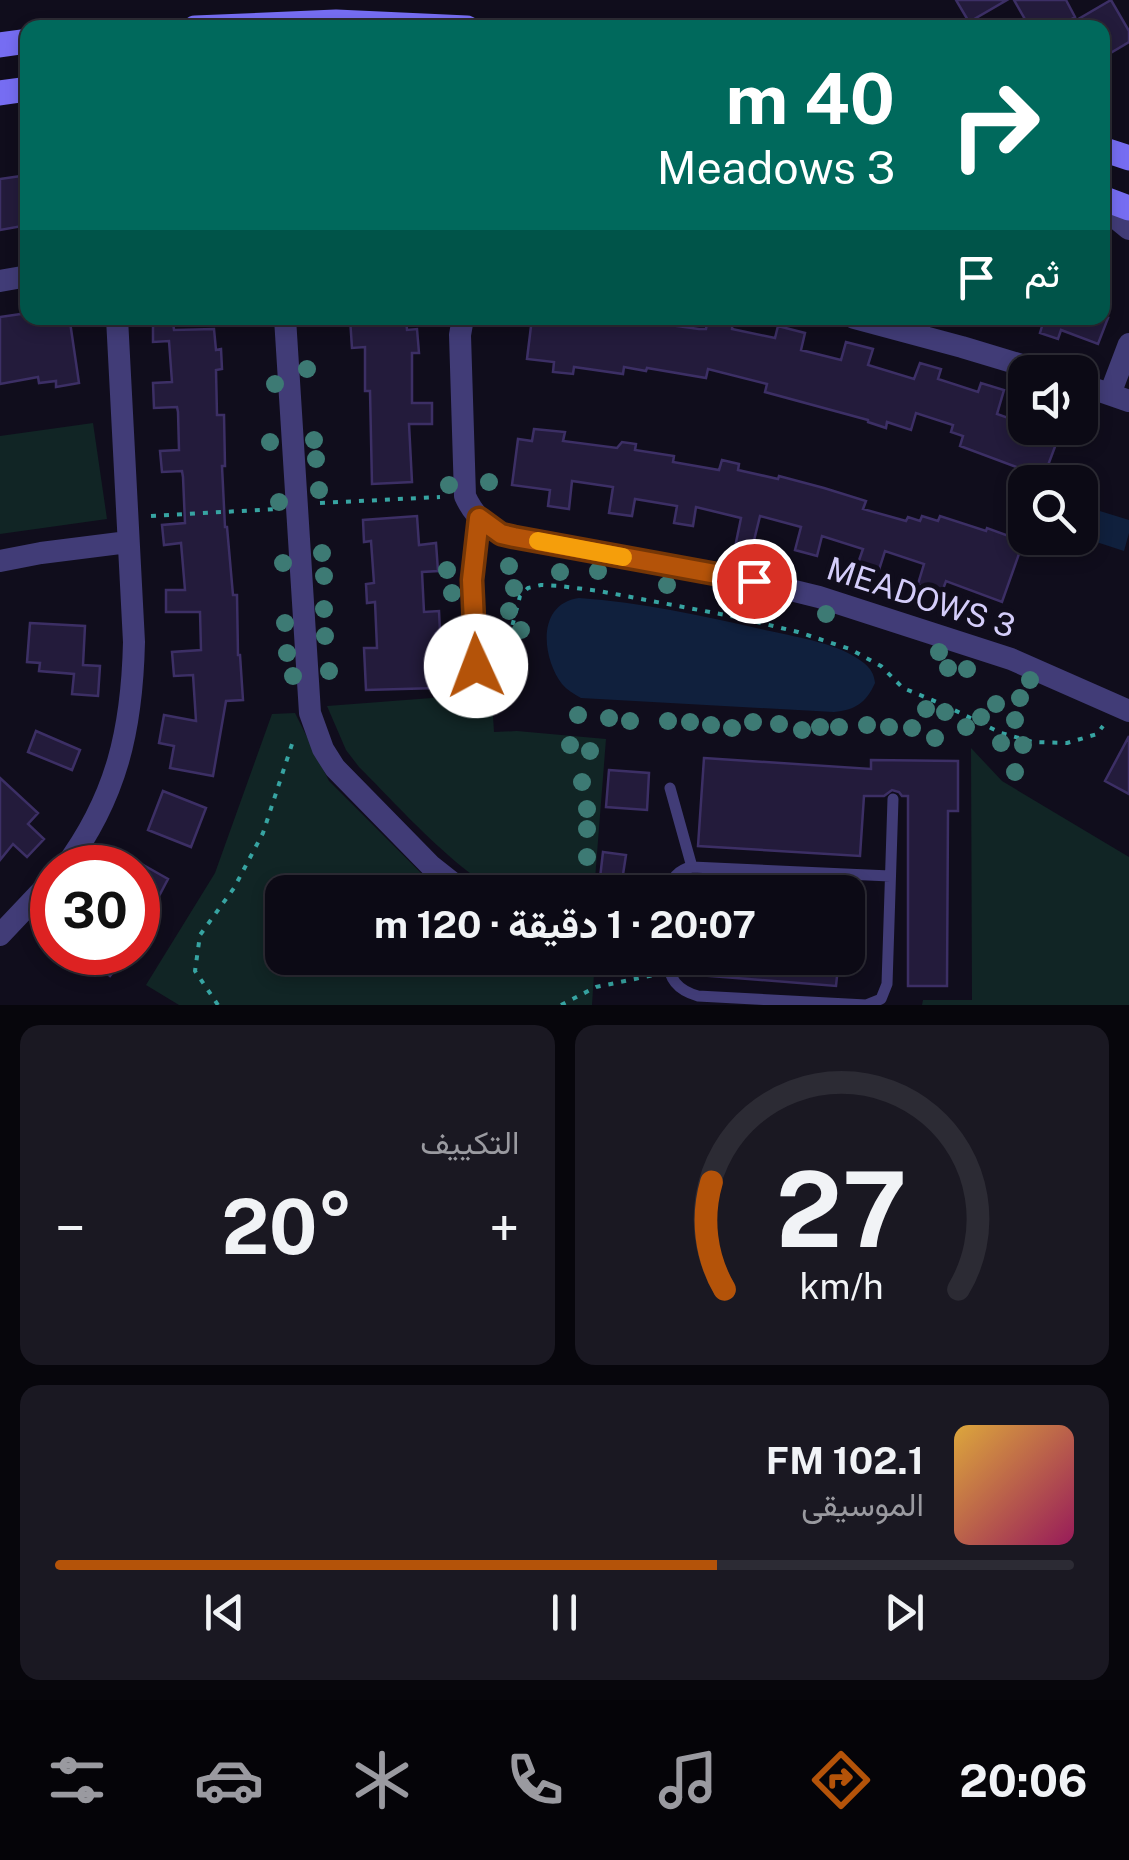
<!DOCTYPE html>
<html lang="ar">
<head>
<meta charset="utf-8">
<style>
	:root { --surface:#0c0a15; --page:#1a1822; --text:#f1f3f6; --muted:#9a9aa0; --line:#2c2b34; --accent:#b45309 }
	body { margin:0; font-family:"Public Sans",Vazirmatn,sans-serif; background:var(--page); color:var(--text); direction:rtl; height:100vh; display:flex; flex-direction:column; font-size:38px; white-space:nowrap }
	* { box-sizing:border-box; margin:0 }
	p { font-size:32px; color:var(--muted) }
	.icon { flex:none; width:55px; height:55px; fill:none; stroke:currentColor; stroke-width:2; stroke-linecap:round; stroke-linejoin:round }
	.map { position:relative; height:1005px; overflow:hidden; direction:ltr }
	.sheet { display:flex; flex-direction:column; gap:20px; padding:20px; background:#07060c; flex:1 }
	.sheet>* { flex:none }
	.banner { position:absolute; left:20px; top:20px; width:1090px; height:305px; border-radius:20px; box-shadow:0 5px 15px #0003,0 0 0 2px var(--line); direction:rtl; background:#00695c; color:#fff; overflow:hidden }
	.fabs { position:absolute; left:1008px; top:355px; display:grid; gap:20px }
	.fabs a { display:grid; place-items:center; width:90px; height:90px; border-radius:20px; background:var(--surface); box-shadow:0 5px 15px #0003,0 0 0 2px var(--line); font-size:50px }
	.speed { position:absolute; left:30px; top:845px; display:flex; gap:20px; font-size:50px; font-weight:700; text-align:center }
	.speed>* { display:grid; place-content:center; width:130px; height:130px; border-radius:50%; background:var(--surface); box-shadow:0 5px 15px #0003,0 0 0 2px var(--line); line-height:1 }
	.speed .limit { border:15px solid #d22; background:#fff; color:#111 }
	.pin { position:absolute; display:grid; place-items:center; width:85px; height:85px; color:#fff; margin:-42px; border:5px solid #fff; border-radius:50%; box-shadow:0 2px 10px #0007 }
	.me { position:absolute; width:110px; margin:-55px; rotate:358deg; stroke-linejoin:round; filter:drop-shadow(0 0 8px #0008) }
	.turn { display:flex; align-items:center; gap:35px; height:210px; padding:0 50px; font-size:45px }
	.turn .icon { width:130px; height:130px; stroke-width:2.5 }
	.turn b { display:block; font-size:70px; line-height:85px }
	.then { display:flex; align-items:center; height:95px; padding:0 50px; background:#0003; gap:20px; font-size:38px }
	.big { font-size:75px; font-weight:700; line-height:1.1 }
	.sheet .tile { flex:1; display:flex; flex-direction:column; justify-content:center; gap:15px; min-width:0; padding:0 35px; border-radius:20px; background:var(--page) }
	.sheet .dial { align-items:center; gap:0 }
	.dial svg { height:260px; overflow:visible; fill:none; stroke:var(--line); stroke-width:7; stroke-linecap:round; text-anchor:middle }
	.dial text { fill:var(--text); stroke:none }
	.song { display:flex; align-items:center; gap:30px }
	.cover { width:120px; height:120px; border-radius:15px; background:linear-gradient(135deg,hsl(40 70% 55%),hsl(330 70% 35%)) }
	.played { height:10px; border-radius:5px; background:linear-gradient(90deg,var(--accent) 65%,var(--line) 65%) }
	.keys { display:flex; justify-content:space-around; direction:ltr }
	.heat { display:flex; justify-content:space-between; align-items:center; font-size:55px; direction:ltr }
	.sheet .tiles { flex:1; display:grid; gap:20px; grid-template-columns:1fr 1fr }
	.tile:last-child { grid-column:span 2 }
	.trip { position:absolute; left:265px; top:875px; width:600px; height:100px; border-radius:20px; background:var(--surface); box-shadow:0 5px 15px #0003,0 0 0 2px var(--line); font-weight:700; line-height:100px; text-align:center; direction:rtl }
	.tab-bar { display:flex; height:160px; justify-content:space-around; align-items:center; background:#050408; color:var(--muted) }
	.tab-bar .icon { width:70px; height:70px }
	.tab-bar .selected { color:var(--accent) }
	.tab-bar b { font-size:45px; color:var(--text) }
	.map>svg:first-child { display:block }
	.green { fill:#112525 }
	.water { fill:#10203d }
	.building { fill:#231b3b; stroke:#3c2f65; stroke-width:2.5 }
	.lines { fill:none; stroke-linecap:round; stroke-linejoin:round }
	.path { stroke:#37a4a2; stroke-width:4; stroke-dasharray:5 8; stroke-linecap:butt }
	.service { stroke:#413c77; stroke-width:11 }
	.minor { stroke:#413c77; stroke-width:22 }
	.secondary { stroke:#766df2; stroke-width:25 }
	.tree { fill:#3d7a74 }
	.route-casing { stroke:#753606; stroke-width:25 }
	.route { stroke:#b45309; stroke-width:18 }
	.slow { stroke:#f59e0b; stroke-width:18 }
	.labels { text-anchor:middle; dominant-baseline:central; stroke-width:10; stroke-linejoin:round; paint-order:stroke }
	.street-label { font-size:32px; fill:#d4cdfa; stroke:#100d1c }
</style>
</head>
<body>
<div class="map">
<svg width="1129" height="1005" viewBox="0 0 1129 1005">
	<rect width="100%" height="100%" fill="#100d1c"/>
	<path class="green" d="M93,423L107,519L0,534V436Z
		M491,685L494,732L517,731L606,739L594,892C569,893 530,896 507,892C468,886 390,797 359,767L346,750L327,706L445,697L446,702L466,701V686Z
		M295,713L329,781L440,892H282V958H595L592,1005H179L146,985L215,873L272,714Z
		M971,748L1002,781L1129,857V1005H922L923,1000H972Z"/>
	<path class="water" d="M1090,508L1129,520V533L1124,551L1081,537Z
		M579,598C643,602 707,617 770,631C800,638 839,643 864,663C871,669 874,674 875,683C866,703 855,710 834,712L581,698C574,694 567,690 562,684C542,658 536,604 579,598Z"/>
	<path class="building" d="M956,0H1007L969,22Z
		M1014,0H1066L1075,17L1056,28H1030Z
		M1111,0L1129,31V42L1102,58V28H1063Z
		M28,175V225L0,230V179Z
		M28,313V318H50L52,325L70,322L79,383L56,387V381L39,383L38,377L0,384V317Z
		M350,318H406L407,330L417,329L419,353H412V403H432V424H409L412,482L372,484L370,391H365V347L352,348Z
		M532,318H613L641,322L642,318H663L662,324L699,329H706L708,318H733L732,329L775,338L778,326L805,333L801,350L841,360L846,342L873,349L868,365L914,379L920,363L941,369L938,379L978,392L981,383L1004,390L997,414L1025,424V428H1062L1044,476L1035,474L960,446L963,436L951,432L953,425L916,413L911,430L887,422L886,428L868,422V420L765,392L767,384L708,369L706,378L647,368L646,371L624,367L623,374L574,367L573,374L553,372L554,362L527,359Z
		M1033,318H1108L1098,344L1061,330L1058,339L1040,333L1043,323Z
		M153,322H173L174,330L214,329L216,350L221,349L222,369L216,370L217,415H224L225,466H222L225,527H227L233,595H237L238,655H240L243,700L226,701L213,776L170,768L174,746L159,743L164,715L196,721L193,675L174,676L172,652L201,650L200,612H166V590H185L181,543L164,545L162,525L185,523L183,477L182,471L162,472L160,451L179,450L178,412L177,407L154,408L153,383L172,382L169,341L153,342Z
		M534,429L565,432L563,441L617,448L622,442L636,444L635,450L674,456L673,462L719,470L722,460L739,464L738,470L778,479L779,476L824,488L866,501L863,509L906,521L908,517L920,521L922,516L938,521L940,516L986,531L987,528L1017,539L1014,548L1020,551L1002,602L946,581L942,592L918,584L924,564L885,551L878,573L857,566L863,549L822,536L817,556L795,550L801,527L760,516L748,565L732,562L741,518L696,507L693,526L674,523L677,506L635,499L632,516L609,513L613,487L572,481L569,509L548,506L550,490L512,485L518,439L532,441Z
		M417,516L419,545L436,543L438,571L422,572L424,612L439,611L440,632L436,633L438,688L366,690L364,648H377L375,602L367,603L366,584L374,583L371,541L364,542L363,520Z
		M30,623L85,626L83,665L100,666L98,696L72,694L74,674L39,671L40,663L27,662Z
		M36,731L80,750L72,770L28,752Z
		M1129,736V794L1105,781Z
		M704,758L871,769V760L958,761V811H948L947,986H908V796H902L899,792L892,790L884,796H864L860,856L698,846Z
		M609,770L649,773L647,810L606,807Z
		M0,778L38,813L28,824L44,839L27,857L13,844L0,860Z
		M163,791L206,808L191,847L148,830Z
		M603,852L626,855L622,881L600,878Z
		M138,862L168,879L138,936Z
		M80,952H129L110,976Z
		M687,958H839L836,986L686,974Z"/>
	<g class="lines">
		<path class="path" d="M320,503L440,497
			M151,516L276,509
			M500,665L513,664L512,627L520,596L528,588L541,585L560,586L599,591L736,617L798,632L850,649L881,666L903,688L944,705L1001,733L1033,742L1067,743L1097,734L1103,726
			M218,1005L195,971L200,935L234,888L263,833L294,738
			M561,1005L596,987L654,975"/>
		<path class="service" d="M670,788L692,867
			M670,892C671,878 678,870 692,867L890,876
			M667,958C669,979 677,990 698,996L866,1005L881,999L887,984L893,799"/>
		<path class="minor" d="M1102,207L1129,229
			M0,281L28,276
			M285,318L310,713L323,749L335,768L431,866L464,892
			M463,318L460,335L465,496C475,518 490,531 514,537L754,581L819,597L1011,659L1129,711
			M854,318L962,347L1045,372
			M1080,384L1129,401
			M1110,394L1129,344
			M0,561L41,553L128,542
			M476,667L472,580L479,518
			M64,868C117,797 132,729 134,642L117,318
			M0,935L52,880"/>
		<path class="secondary" d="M195,28L336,22L467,28
			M0,45L28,41
			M0,93L28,89
			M1102,149L1129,158
			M1102,198L1129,208"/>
	</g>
	<g class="tree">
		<circle cx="307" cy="369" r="9"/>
		<circle cx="275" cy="384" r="9"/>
		<circle cx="314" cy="440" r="9"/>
		<circle cx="270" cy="442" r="9"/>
		<circle cx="316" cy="459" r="9"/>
		<circle cx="489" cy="482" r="9"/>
		<circle cx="449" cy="485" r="9"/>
		<circle cx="319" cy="490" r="9"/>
		<circle cx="279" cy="502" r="9"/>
		<circle cx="322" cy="553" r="9"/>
		<circle cx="283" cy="563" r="9"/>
		<circle cx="509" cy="566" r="9"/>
		<circle cx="447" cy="570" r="9"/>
		<circle cx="598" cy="571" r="9"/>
		<circle cx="560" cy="572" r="9"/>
		<circle cx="324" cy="576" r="9"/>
		<circle cx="667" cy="585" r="9"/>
		<circle cx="514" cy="588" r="9"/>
		<circle cx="452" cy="593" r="9"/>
		<circle cx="324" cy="609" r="9"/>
		<circle cx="509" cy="611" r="9"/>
		<circle cx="826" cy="614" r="9"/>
		<circle cx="285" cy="623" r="9"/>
		<circle cx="521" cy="630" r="9"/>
		<circle cx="325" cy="636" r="9"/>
		<circle cx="496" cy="636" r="9"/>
		<circle cx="446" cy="638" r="9"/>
		<circle cx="939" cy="652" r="9"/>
		<circle cx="287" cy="653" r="9"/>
		<circle cx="505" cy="656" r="9"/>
		<circle cx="948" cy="668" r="9"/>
		<circle cx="967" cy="669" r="9"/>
		<circle cx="329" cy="671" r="9"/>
		<circle cx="293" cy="676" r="9"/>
		<circle cx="1030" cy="680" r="9"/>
		<circle cx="1020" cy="698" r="9"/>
		<circle cx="996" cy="704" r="9"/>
		<circle cx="926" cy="709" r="9"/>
		<circle cx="945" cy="712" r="9"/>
		<circle cx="578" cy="715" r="9"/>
		<circle cx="981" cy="717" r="9"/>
		<circle cx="609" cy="718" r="9"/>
		<circle cx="1015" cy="720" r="9"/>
		<circle cx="630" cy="721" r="9"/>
		<circle cx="668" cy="721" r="9"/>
		<circle cx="690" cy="722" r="9"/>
		<circle cx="753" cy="722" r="9"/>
		<circle cx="779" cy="724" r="9"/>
		<circle cx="711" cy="725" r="9"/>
		<circle cx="867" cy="725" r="9"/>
		<circle cx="820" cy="727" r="9"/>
		<circle cx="839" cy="727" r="9"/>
		<circle cx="889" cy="727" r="9"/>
		<circle cx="966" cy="727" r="9"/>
		<circle cx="732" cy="728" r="9"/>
		<circle cx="912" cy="728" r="9"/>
		<circle cx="802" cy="730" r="9"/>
		<circle cx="935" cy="738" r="9"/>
		<circle cx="1001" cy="743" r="9"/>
		<circle cx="570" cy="745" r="9"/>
		<circle cx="1023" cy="745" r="9"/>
		<circle cx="590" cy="751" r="9"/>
		<circle cx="1015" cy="772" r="9"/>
		<circle cx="582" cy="782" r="9"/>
		<circle cx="587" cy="809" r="9"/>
		<circle cx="587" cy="829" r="9"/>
		<circle cx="587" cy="857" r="9"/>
	</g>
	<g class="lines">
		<g class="route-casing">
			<path id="route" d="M476,666L472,580L479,518L501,534L514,537L754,581"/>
		</g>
		<use href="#route" class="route"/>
		<path class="slow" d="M538,541L623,557"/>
	</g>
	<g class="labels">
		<g class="street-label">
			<text transform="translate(921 597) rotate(18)">MEADOWS 3</text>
		</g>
	</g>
</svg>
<div class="fabs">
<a><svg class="icon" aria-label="sound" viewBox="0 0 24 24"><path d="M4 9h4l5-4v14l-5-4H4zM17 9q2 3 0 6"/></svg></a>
<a><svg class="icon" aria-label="search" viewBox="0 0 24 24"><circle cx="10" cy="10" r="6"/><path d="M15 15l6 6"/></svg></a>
</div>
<div class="speed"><div class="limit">30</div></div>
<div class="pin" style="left:754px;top:581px;background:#d93025"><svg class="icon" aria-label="arrive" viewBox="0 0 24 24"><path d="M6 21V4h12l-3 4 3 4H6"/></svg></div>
<svg class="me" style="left:476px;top:666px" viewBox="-20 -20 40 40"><circle r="19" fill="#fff"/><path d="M0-13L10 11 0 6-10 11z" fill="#b45309"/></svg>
<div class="trip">20:07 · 1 دقيقة · 120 m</div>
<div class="banner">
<div class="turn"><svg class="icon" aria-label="right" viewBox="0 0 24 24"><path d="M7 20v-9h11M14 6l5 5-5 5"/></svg><div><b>40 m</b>Meadows 3</div></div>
<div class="then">ثم<svg class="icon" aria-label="arrive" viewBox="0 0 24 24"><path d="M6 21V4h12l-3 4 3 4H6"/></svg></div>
</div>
</div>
<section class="sheet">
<div class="tiles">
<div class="tile dial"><svg viewBox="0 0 100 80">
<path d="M14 69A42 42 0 1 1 86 69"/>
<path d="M14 69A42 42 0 0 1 10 36" stroke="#b45309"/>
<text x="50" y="56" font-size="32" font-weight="700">27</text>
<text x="50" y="72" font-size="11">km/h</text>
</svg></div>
<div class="tile"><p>التكييف</p>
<div class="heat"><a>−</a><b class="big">20°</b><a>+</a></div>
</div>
<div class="tile">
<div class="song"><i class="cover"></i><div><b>102.1 FM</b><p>الموسيقى</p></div></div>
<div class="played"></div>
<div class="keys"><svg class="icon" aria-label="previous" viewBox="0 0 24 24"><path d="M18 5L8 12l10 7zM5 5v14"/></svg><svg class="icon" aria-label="pause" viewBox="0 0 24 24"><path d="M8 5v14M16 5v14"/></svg><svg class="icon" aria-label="next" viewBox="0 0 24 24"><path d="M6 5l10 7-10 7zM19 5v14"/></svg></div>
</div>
</div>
</section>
<nav class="tab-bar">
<b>20:06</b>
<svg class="icon selected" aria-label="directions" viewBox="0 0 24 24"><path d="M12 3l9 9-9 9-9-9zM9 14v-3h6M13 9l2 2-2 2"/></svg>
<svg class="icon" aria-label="music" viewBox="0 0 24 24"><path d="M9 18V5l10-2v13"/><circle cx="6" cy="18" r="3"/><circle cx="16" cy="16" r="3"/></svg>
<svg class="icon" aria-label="phone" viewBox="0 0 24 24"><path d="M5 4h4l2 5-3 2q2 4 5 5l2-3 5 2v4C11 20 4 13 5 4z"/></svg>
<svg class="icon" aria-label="climate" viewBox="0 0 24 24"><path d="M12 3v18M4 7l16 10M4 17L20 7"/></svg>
<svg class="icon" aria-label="car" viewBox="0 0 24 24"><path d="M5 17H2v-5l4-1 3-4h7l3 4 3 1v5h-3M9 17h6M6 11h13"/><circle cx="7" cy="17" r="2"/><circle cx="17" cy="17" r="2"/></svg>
<svg class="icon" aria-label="filters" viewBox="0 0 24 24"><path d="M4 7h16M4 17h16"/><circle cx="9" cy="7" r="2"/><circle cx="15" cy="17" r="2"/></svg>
</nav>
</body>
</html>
